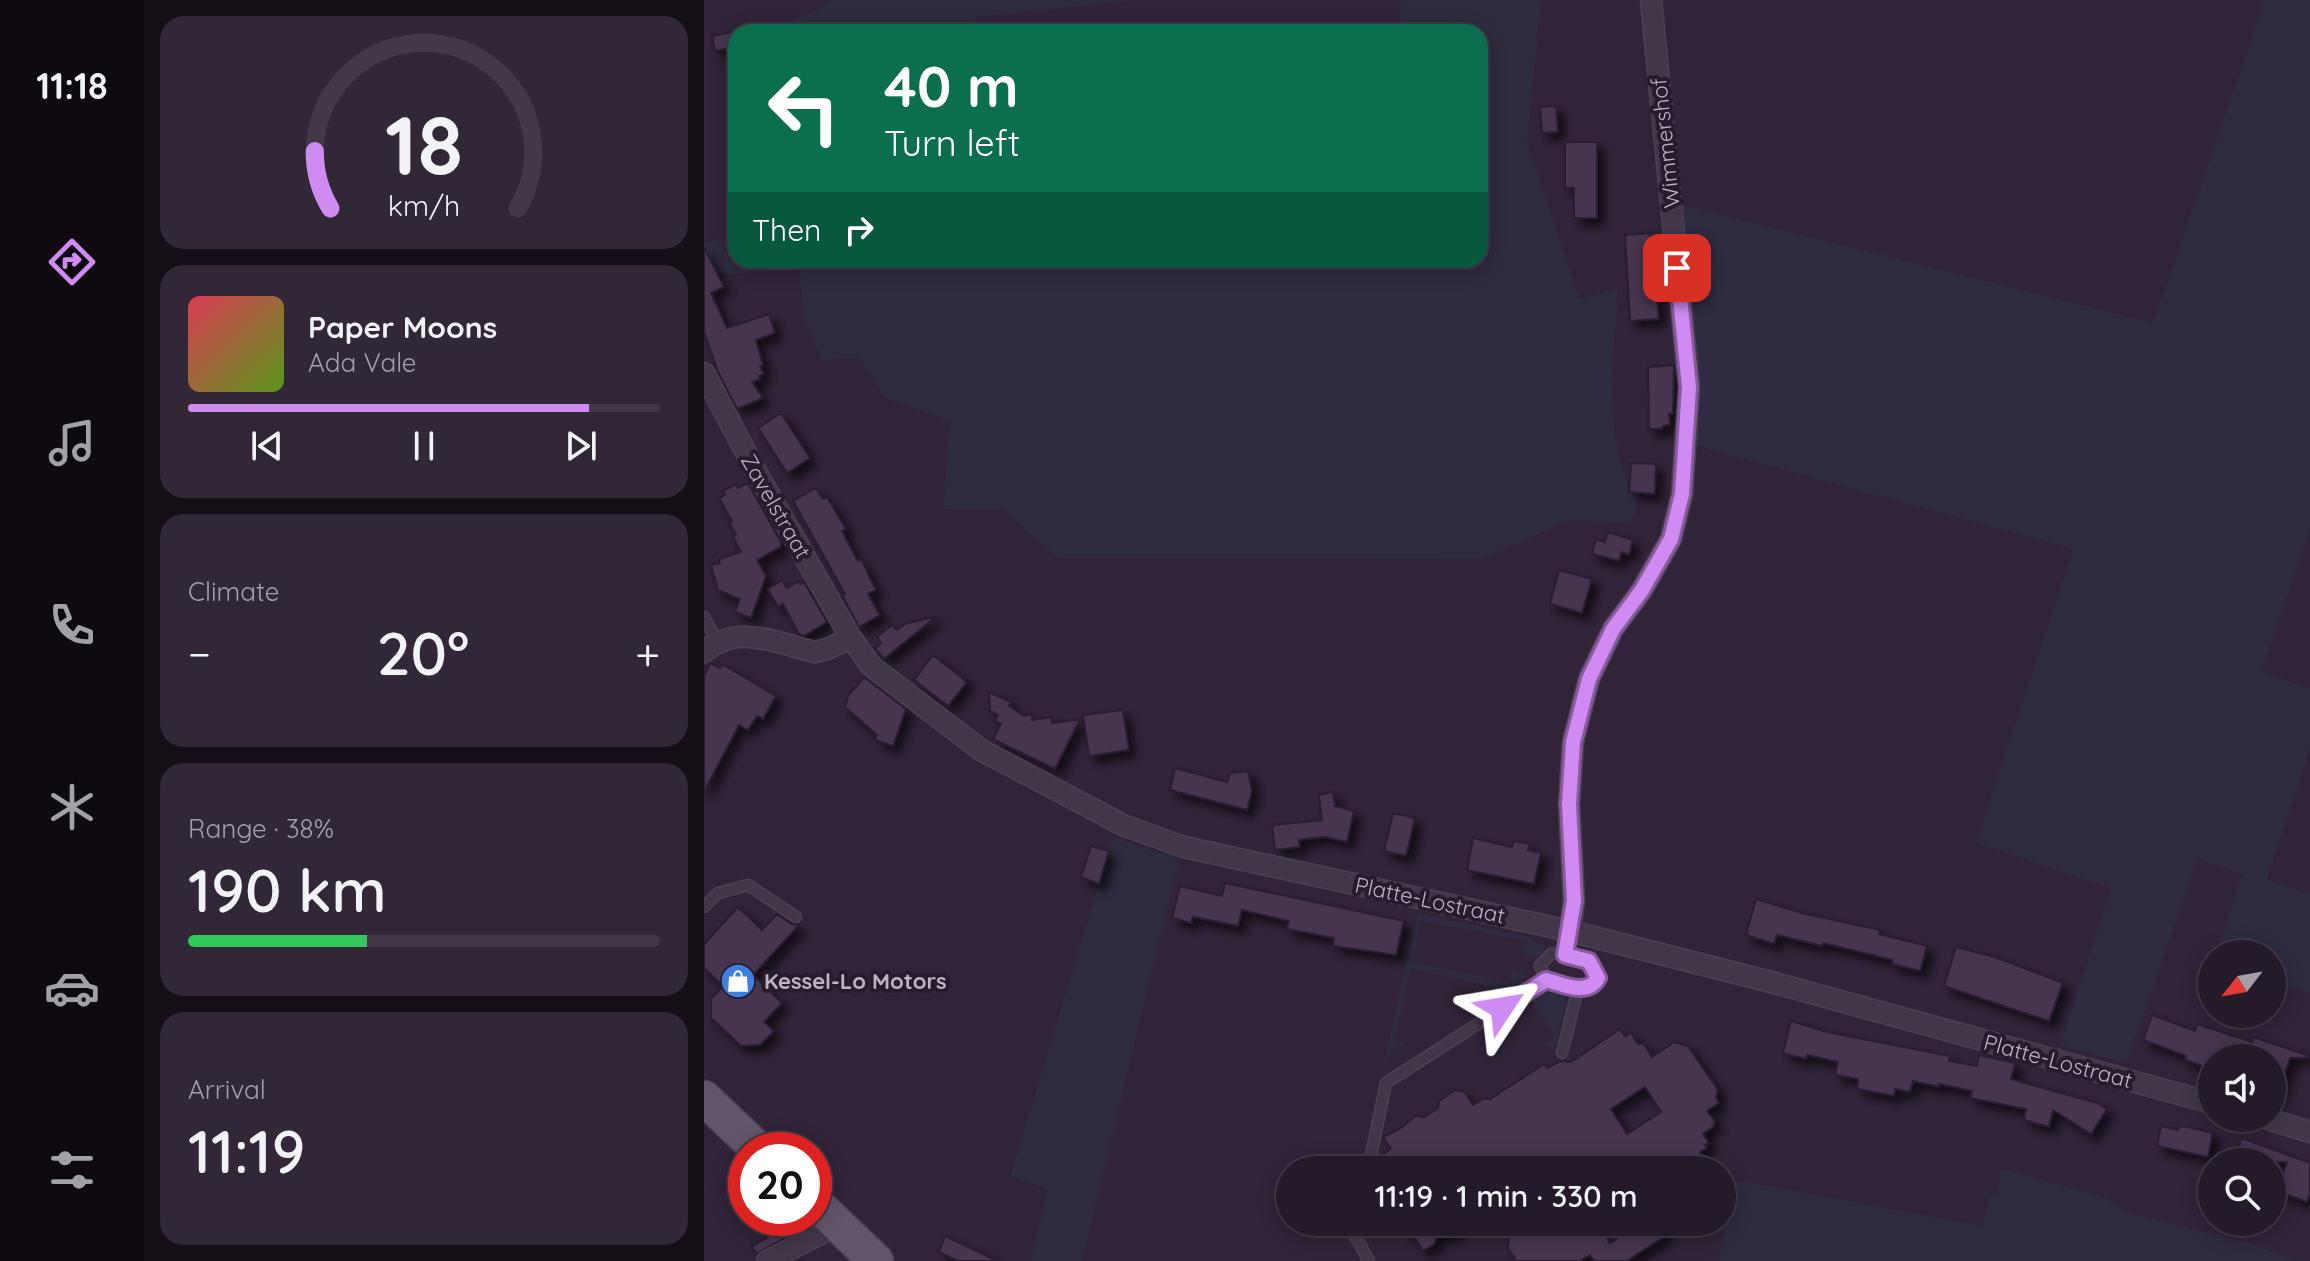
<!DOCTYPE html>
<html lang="en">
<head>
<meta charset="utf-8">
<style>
	:root { --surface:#251a2a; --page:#312736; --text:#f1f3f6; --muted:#a3a1a8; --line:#423847; --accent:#cf8bf1 }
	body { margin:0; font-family:Quicksand,sans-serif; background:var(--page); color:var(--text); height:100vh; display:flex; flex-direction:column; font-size:30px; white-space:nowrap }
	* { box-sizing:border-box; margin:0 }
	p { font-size:26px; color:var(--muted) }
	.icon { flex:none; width:44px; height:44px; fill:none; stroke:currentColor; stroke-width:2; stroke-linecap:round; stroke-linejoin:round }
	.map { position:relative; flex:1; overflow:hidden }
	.sheet { display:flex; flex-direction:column; gap:16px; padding:16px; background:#140e17; width:560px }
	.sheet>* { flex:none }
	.banner { position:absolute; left:24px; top:24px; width:760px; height:244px; border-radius:24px; box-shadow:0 4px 20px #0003,0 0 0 2px var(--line); background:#0b6e4f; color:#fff; overflow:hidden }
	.needle { width:52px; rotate:239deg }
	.tools { position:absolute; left:1494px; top:940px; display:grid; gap:16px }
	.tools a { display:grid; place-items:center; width:88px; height:88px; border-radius:50%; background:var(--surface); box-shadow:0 4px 20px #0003,0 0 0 2px var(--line); font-size:40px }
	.speed { position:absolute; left:24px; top:1132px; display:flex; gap:16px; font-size:40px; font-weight:700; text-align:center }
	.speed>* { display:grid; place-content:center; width:104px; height:104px; border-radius:50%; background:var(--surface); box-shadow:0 4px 20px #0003,0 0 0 2px var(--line); line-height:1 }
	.speed .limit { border:12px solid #d22; background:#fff; color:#111 }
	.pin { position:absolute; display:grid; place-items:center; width:68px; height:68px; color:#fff; margin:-34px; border-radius:16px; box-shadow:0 4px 12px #0006 }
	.me { position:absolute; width:88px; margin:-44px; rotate:57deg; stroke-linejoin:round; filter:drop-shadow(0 0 6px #0008) }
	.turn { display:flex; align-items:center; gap:28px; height:168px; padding:0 24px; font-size:36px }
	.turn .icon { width:104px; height:104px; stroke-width:2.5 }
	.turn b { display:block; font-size:56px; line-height:68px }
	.then { display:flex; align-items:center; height:76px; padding:0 24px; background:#0003; gap:16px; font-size:30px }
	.big { font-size:60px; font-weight:600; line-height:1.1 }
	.sheet .widget { flex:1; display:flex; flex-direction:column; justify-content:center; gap:12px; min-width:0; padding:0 28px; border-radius:24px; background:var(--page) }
	.sheet .dial { align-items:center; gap:0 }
	.dial svg { height:208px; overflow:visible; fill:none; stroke:var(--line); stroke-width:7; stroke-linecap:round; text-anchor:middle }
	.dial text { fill:var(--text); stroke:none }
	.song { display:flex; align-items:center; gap:24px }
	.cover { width:96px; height:96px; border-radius:12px; background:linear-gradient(135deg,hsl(350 70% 55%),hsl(90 70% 35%)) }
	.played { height:8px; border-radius:4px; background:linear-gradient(90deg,var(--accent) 85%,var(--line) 85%) }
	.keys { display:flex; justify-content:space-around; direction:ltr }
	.heat { display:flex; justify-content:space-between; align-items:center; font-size:44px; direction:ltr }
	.charge { height:12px; border-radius:6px; background:linear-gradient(90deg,#34c759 38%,var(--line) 0) }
	.trip { position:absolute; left:572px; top:1156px; width:460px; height:80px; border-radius:40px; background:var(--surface); box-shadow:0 4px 20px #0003,0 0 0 2px var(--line); font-weight:600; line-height:80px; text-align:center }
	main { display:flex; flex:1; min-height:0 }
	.menu { display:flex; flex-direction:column; width:144px; justify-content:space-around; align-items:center; background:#0f0a11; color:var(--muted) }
	.menu .icon { width:56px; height:56px }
	.menu .on { color:var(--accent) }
	.menu b { font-size:36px; color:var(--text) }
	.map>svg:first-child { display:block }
	.green { fill:#2f2b40 }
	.building { fill:#46354f; stroke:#291e30; stroke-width:2; fill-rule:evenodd; filter:url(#shadow) }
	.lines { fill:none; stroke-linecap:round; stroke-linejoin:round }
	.service-casing { stroke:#4c4052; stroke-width:13 }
	.minor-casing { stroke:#4c4052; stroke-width:23 }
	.primary-casing { stroke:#4c4052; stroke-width:37 }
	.service { stroke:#423749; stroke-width:10 }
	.minor { stroke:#423749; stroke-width:20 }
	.primary { stroke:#625569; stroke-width:34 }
	.route-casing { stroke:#875a9d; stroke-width:20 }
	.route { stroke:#cf8bf1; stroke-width:14 }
	.labels { text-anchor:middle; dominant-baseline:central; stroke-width:8; stroke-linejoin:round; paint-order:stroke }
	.street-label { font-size:22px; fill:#bfb2c5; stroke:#271c2e }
	.poi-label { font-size:22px; font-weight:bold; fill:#bfb2c5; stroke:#271c2e; text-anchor:start }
</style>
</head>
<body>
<main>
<nav class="menu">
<b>11:18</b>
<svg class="icon on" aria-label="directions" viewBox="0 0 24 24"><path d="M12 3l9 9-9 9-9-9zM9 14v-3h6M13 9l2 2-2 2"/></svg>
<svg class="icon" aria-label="music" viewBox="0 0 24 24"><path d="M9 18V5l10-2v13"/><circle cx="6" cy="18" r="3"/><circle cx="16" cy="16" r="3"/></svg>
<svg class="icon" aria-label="phone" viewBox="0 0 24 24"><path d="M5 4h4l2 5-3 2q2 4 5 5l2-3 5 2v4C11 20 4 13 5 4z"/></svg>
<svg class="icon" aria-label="climate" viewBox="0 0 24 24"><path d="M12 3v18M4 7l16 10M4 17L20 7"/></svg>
<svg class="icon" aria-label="car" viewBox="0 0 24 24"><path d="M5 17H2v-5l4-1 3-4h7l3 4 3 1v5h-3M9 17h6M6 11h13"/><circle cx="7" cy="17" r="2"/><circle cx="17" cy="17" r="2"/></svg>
<svg class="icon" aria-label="filters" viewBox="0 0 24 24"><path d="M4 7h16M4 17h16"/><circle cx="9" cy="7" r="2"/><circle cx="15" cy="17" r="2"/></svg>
</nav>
<section class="sheet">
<div class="widget dial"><svg viewBox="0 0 100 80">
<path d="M14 69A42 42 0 1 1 86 69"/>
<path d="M14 69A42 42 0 0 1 8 47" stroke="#cf8bf1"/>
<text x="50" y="56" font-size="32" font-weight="700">18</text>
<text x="50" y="72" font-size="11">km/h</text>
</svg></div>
<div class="widget">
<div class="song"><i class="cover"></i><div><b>Paper Moons</b><p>Ada Vale</p></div></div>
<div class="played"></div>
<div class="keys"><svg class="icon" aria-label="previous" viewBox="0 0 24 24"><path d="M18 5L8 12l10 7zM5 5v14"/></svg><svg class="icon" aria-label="pause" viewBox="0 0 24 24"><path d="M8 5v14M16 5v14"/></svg><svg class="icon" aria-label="next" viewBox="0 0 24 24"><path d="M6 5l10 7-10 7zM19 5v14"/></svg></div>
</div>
<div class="widget"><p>Climate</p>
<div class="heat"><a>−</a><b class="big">20°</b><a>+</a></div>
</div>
<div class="widget"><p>Range · 38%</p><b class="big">190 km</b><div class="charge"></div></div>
<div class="widget"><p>Arrival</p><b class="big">11:19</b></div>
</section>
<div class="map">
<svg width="1606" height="1261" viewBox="0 0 1606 1261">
	<defs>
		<filter id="shadow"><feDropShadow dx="7" dy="7" stdDeviation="4" flood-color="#0009"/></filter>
	</defs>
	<rect width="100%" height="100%" fill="#312338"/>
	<path class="green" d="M126,0H434L271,17L265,32H60L121,6Z
		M697,0H837L823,144L876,299L914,288C910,359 897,442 935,506L925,524L867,520L778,559L354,558L300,510L239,509L246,421L182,399L155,358L118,360L99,317L96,270L0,275V242L32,236V260H776V32H697Z
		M1561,0H1606V531L1558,671L1606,689V749L1563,880L1606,894V993L1568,981V954H1511L1539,874L1494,859L1422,1064L1356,1045L1407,888L1272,843L1369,549L993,446L976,204L1449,323Z
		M409,837L475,859L378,1261H326L344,1189L306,1177Z
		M713,914L830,938L829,943L841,945L840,952L832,957L820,955L822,941L717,921L708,962L805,982L808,969L821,972L818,986L793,1002L788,1001L791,987L707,969L691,1041L700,1044L684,1055L677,1078Z
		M847,990L857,992L862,1001L851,1048L839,1045L850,1037L827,1000Z
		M1298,1169L1400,1197L1424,1212L1545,1243L1593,1261H1015L1032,1180L1278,1226L1286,1195L1292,1196Z"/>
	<path class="building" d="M32,31V47L11,51L8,36Z
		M852,106L854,132L838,133L836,107Z
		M861,142H893V218H870V188H861Z
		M946,233L955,319L926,321L921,235Z
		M0,247L20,287L7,293L23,328L65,314L71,333L52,340L59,365L56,366L60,374L55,376L56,379L48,382L59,398L33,409L14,372L0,332Z
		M970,365L969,414H965L966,425L959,426L958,429H945L944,367Z
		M77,413L106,458L83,473L54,428Z
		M927,463L952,464L951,494L925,492Z
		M44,483L77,542V547L53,560L62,576L47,618L31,612L36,599L14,590L7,565L16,563L15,559L37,552L29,537L32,535L25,522L28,521L15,498L21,495L19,491L32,484L34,488Z
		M112,488L119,499L123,497L142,529L138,531L154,561L157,559L172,590L164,594L176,615L155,627L138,595L141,594L89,501Z
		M904,532L929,540L925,555L917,552L915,561L888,554L892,539L901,542Z
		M855,570L888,579L878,613L846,604Z
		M78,580L83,588L95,581L97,584L100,582L123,622L100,636L95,634L79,604L74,607L64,589Z
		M233,616L180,659L171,648L177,643L173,637L188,625L193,630L201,624Z
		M229,655L263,682L244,706L210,680Z
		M6,663L16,668L18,664L72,696L59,719L53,716L44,730L35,725L0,792V676Z
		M160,677L202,709L189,746L171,740L173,735L141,707L144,696Z
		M285,692L307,702L305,706L320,716L328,714V720L347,717L348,723L376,719L351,769L289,739L297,724L291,721L294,715L286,711Z
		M419,710L425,750L385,756L379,715Z
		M471,768L523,782L526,773L544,771L548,791L543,810L466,790Z
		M629,792L631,806L650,811L643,842L621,837L595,840L596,847L571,850L568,825L618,820L615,795Z
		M689,813L711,818L702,856L680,851Z
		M769,838L808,847L810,841L826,844L824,850L837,853L830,884L763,870Z
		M387,846L405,851L395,884L377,877Z
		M521,883L700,921L692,955L629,946L630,938L583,929L585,921L538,910L534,926L489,917L487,923L468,918L476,886L518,896Z
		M1052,899L1098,913L1176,930L1175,934L1223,946L1216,971L1188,964L1189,960L1119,943L1118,946L1073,935L1070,944L1042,935Z
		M34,907L58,930L73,914L88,924L95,925L49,975L78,1003L60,1022L70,1031L56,1045L37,1046L7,1018V999L19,986L0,968V944Z
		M1252,947L1291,957L1359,983L1345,1021L1240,986Z
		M1448,1015L1491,1031L1493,1024L1548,1042L1549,1037L1603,1055V1058H1586L1571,1105L1568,1104V1058H1508V1069L1481,1060L1482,1056L1439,1040Z
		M1087,1021L1123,1032L1246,1056L1245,1061L1273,1066L1275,1055L1311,1063L1307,1079L1393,1103L1403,1109L1387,1134L1349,1110L1345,1127L1320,1120L1322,1109L1266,1098L1268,1091L1235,1084V1087L1209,1081L1206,1092L1191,1089L1190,1096L1153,1089L1154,1079L1131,1075L1134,1062L1103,1055L1102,1059L1079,1053Z
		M916,1029L921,1036L927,1033L934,1044H940L948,1057L970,1042L984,1046L1014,1090L1012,1097L1015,1103L1003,1111L1011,1121L1009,1127L999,1134L1005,1143L1001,1145L1003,1148L996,1152L999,1157L979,1170H686L678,1159L679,1154L687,1149L679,1137L694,1130L712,1116L720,1117L734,1108L735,1101L751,1090L761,1092L769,1105L779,1099H786L840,1064L844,1068L856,1061L867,1062ZM941,1087L957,1112L923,1134L907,1109Z
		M1457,1126L1474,1130L1475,1126L1484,1127L1509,1133L1504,1157L1453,1146Z
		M1538,1138L1606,1163V1193L1603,1202L1573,1191L1583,1162H1530Z
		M71,1218H90L100,1228L52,1254L48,1246L63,1238L57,1231Z
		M700,1222H764L743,1236L732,1235L731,1244L719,1251L708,1233H700Z
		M796,1222H893L906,1243L939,1222H957L962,1229L960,1237L923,1261H890L886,1255L876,1261H812L804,1248L805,1236Z
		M241,1236L294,1261H254L235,1252Z"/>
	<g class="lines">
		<g class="service-casing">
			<path id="service" d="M0,617L13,641
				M0,907L14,893L44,885L92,917
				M848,953L885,961L894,978C883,997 859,984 842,980L836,965Z
				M858,1053L874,988
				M664,1170L682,1083L842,980
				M653,1222L651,1236L665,1261"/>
		</g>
		<g class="minor-casing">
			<path id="minor" d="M0,373L50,468L147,638L167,666L277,750L421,826L480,847L866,931L1067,982L1508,1103
				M0,652C33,623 72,643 111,652L123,649L147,638
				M866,931L870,901L865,804L869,742L885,679L909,629L938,590L967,539L978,494L985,387L947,0
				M1561,1118L1606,1132
				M63,1261L116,1234L129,1220"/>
		</g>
		<g class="primary-casing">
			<path id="primary" d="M0,1098L55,1150
				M110,1202L172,1261"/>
		</g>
		<use href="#service" class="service"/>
		<use href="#minor" class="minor"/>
		<use href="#primary" class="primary"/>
	</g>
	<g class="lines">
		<g class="route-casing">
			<path id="route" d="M798,1008L842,980C859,984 883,997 894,978L885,961L861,955L870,901L865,804L869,742L885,679L909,629L938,590L967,539L978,494L985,387L973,268"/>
		</g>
		<use href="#route" class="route"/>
	</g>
	<defs>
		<g id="shop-disc" transform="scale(1.8)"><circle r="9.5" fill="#3f7fe0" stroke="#271c2e"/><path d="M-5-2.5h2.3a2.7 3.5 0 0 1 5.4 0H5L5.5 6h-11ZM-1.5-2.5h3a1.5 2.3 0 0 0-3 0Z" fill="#fff"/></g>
	</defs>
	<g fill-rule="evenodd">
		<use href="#shop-disc" x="34" y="981"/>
	</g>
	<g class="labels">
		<g class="street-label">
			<text transform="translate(961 143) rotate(-96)">Wimmershof</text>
			<text transform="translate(72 506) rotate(60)">Zavelstraat</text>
			<text transform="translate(726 900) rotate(12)">Platte-Lostraat</text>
			<text transform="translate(1354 1061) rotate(15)">Platte-Lostraat</text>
		</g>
		<g class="poi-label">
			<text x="60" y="981">Kessel-Lo Motors</text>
		</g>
	</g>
</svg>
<div class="tools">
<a><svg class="needle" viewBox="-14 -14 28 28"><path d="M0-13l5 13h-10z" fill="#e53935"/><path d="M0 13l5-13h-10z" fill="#a3a1a8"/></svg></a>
<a><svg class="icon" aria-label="sound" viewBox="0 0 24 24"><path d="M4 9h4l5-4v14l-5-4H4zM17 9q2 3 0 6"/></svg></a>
<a><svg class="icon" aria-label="search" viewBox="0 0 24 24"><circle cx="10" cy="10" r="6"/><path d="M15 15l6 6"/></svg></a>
</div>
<div class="speed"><div class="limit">20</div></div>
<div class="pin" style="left:973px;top:268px;background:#d93025"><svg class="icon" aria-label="arrive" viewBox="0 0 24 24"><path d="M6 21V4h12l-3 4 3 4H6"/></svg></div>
<svg class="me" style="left:798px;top:1008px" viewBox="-20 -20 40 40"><path d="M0-17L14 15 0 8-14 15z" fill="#cf8bf1" stroke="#fff" stroke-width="4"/></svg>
<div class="trip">11:19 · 1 min · 330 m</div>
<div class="banner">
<div class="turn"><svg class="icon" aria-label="left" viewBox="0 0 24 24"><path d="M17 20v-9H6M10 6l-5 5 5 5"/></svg><div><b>40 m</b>Turn left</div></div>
<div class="then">Then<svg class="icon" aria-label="right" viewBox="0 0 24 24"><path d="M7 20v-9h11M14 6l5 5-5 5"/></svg></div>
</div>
</div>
</main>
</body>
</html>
